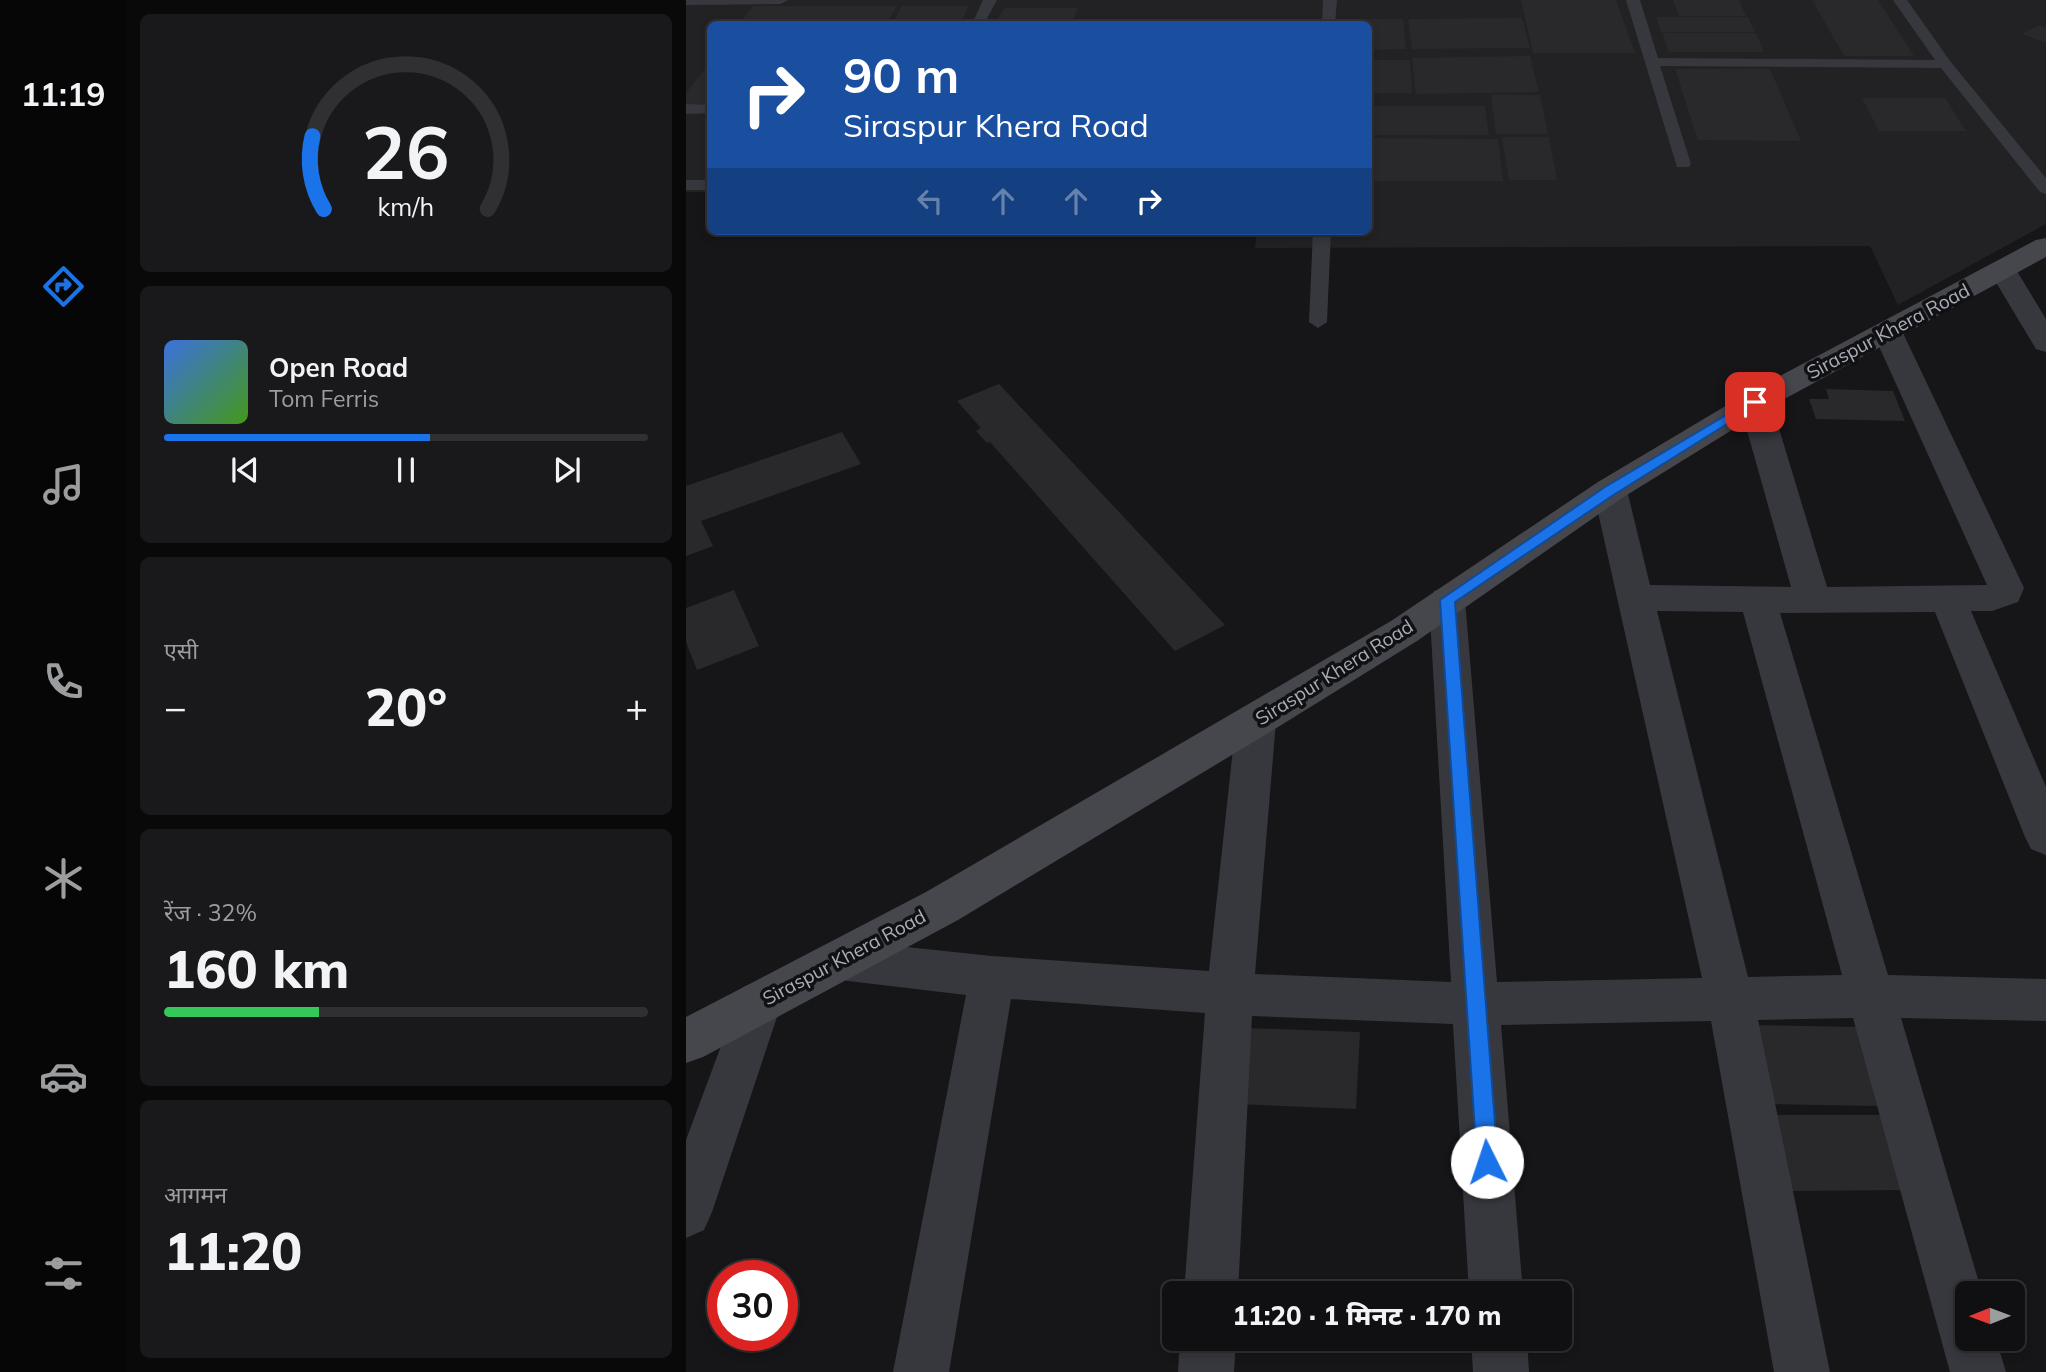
<!DOCTYPE html>
<html lang="hi">
<head>
<meta charset="utf-8">
<style>
	:root { --surface:#101012; --page:#19191b; --text:#f1f3f6; --muted:#9c9d9f; --line:#303032; --accent:#1a73e8 }
	body { margin:0; font-family:Mulish,"Noto Sans Devanagari",sans-serif; background:var(--page); color:var(--text); height:100vh; display:flex; flex-direction:column; font-size:26px; white-space:nowrap }
	* { box-sizing:border-box; margin:0 }
	p { font-size:23px; color:var(--muted) }
	.icon { flex:none; width:38px; height:38px; fill:none; stroke:currentColor; stroke-width:2; stroke-linecap:round; stroke-linejoin:round }
	.map { position:relative; flex:1; overflow:hidden }
	.sheet { display:flex; flex-direction:column; gap:14px; padding:14px; background:#09090a; width:560px }
	.sheet>* { flex:none }
	.banner { position:absolute; left:21px; top:21px; width:665px; height:214px; border-radius:10px; box-shadow:0 4px 10px #0003,0 0 0 2px var(--line); background:#1a4fa0; color:#fff; overflow:hidden }
	.needle { width:46px; rotate:269deg }
	.tools { position:absolute; left:1269px; top:1281px; display:grid; gap:14px }
	.tools a { display:grid; place-items:center; width:70px; height:70px; border-radius:10px; background:var(--surface); box-shadow:0 4px 10px #0003,0 0 0 2px var(--line); font-size:35px }
	.speed { position:absolute; left:21px; top:1260px; display:flex; gap:14px; font-size:35px; font-weight:700; text-align:center }
	.speed>* { display:grid; place-content:center; width:91px; height:91px; border-radius:50%; background:var(--surface); box-shadow:0 4px 10px #0003,0 0 0 2px var(--line); line-height:1 }
	.speed .limit { border:10px solid #d22; background:#fff; color:#111 }
	.pin { position:absolute; display:grid; place-items:center; width:60px; height:60px; color:#fff; margin:-30px; border-radius:14px; box-shadow:0 4px 10px #0006 }
	.me { position:absolute; width:77px; margin:-38px; rotate:356deg; stroke-linejoin:round; filter:drop-shadow(0 0 5px #0008) }
	.turn { display:flex; align-items:center; gap:24px; height:147px; padding:0 21px; font-size:32px }
	.turn .icon { width:91px; height:91px; stroke-width:2.5 }
	.turn b { display:block; font-size:49px; line-height:60px }
	.lanes { display:flex; align-items:center; height:66px; padding:0 21px; background:#0003; justify-content:center; gap:35px; direction:ltr }
	.lanes .off { opacity:.35 }
	.big { font-size:52px; font-weight:800; line-height:1.1 }
	.sheet .card { flex:1; display:flex; flex-direction:column; justify-content:center; gap:10px; min-width:0; padding:0 24px; border-radius:10px; background:var(--page) }
	.sheet .dial { align-items:center; gap:0 }
	.dial svg { height:182px; overflow:visible; fill:none; stroke:var(--line); stroke-width:7; stroke-linecap:round; text-anchor:middle }
	.dial text { fill:var(--text); stroke:none }
	.song { display:flex; align-items:center; gap:21px }
	.cover { width:84px; height:84px; border-radius:10px; background:linear-gradient(135deg,hsl(220 70% 55%),hsl(100 70% 35%)) }
	.played { height:7px; border-radius:4px; background:linear-gradient(90deg,var(--accent) 55%,var(--line) 55%) }
	.keys { display:flex; justify-content:space-around; direction:ltr }
	.heat { display:flex; justify-content:space-between; align-items:center; font-size:38px; direction:ltr }
	.charge { height:10px; border-radius:5px; background:linear-gradient(90deg,#34c759 32%,var(--line) 0) }
	.trip { position:absolute; left:476px; top:1281px; width:410px; height:70px; border-radius:10px; background:var(--surface); box-shadow:0 4px 10px #0003,0 0 0 2px var(--line); font-weight:800; line-height:70px; text-align:center }
	main { display:flex; flex:1; min-height:0 }
	.menu { display:flex; flex-direction:column; width:126px; justify-content:space-around; align-items:center; background:#060607; color:var(--muted) }
	.menu .icon { width:49px; height:49px }
	.menu .on { color:var(--accent) }
	.menu b { font-size:32px; color:var(--text) }
	.map>svg:first-child { display:block }
	.built { fill:#222225 }
	.building { fill:#29292c }
	.lines { fill:none; stroke-linecap:round; stroke-linejoin:round }
	.lane { fill:#37383d; fill-rule:evenodd }
	.street { fill:#37383d; fill-rule:evenodd }
	.secondary { fill:#45474d; fill-rule:evenodd }
	.route { fill:#1a73e8; stroke:#114b97; stroke-width:2 }
	.labels { text-anchor:middle; dominant-baseline:central; stroke-width:7; stroke-linejoin:round; paint-order:stroke }
	.street-label { font-size:19px; fill:#a8adb8; stroke:#111113 }
</style>
</head>
<body>
<main>
<nav class="menu">
<b>11:19</b>
<svg class="icon on" aria-label="directions" viewBox="0 0 24 24"><path d="M12 3l9 9-9 9-9-9zM9 14v-3h6M13 9l2 2-2 2"/></svg>
<svg class="icon" aria-label="music" viewBox="0 0 24 24"><path d="M9 18V5l10-2v13"/><circle cx="6" cy="18" r="3"/><circle cx="16" cy="16" r="3"/></svg>
<svg class="icon" aria-label="phone" viewBox="0 0 24 24"><path d="M5 4h4l2 5-3 2q2 4 5 5l2-3 5 2v4C11 20 4 13 5 4z"/></svg>
<svg class="icon" aria-label="climate" viewBox="0 0 24 24"><path d="M12 3v18M4 7l16 10M4 17L20 7"/></svg>
<svg class="icon" aria-label="car" viewBox="0 0 24 24"><path d="M5 17H2v-5l4-1 3-4h7l3 4 3 1v5h-3M9 17h6M6 11h13"/><circle cx="7" cy="17" r="2"/><circle cx="17" cy="17" r="2"/></svg>
<svg class="icon" aria-label="filters" viewBox="0 0 24 24"><path d="M4 7h16M4 17h16"/><circle cx="9" cy="7" r="2"/><circle cx="15" cy="17" r="2"/></svg>
</nav>
<section class="sheet">
<div class="card dial"><svg viewBox="0 0 100 80">
<path d="M14 69A42 42 0 1 1 86 69"/>
<path d="M14 69A42 42 0 0 1 9 37" stroke="#1a73e8"/>
<text x="50" y="56" font-size="32" font-weight="700">26</text>
<text x="50" y="72" font-size="11">km/h</text>
</svg></div>
<div class="card">
<div class="song"><i class="cover"></i><div><b>Open Road</b><p>Tom Ferris</p></div></div>
<div class="played"></div>
<div class="keys"><svg class="icon" aria-label="previous" viewBox="0 0 24 24"><path d="M18 5L8 12l10 7zM5 5v14"/></svg><svg class="icon" aria-label="pause" viewBox="0 0 24 24"><path d="M8 5v14M16 5v14"/></svg><svg class="icon" aria-label="next" viewBox="0 0 24 24"><path d="M6 5l10 7-10 7zM19 5v14"/></svg></div>
</div>
<div class="card"><p>एसी</p>
<div class="heat"><a>−</a><b class="big">20°</b><a>+</a></div>
</div>
<div class="card"><p>रेंज · 32%</p><b class="big">160 km</b><div class="charge"></div></div>
<div class="card"><p>आगमन</p><b class="big">11:20</b></div>
</section>
<div class="map">
<svg width="1360" height="1372" viewBox="0 0 1360 1372">
	<rect width="100%" height="100%" fill="#161618"/>
	<path class="built" d="M0,0H1360V224L1212,305L1184,246L569,248L571,231H682V24H24V192H0Z"/>
	<path class="building" d="M835,0H930L949,53H847Z
		M987,0H1053L1060,16H993Z
		M1126,0H1192L1228,56H1158Z
		M67,6H211L200,24H53Z
		M216,6H283L274,24H206Z
		M318,8H392L386,24H309Z
		M970,17H1062L1069,32H975Z
		M836,18L844,48L726,49L722,19Z
		M651,19H717L720,49L682,50V24H651Z
		M600,21L599,24H442V22Z
		M1354,25L1360,28V43L1336,34Z
		M976,33H1070L1078,52H983Z
		M844,56L853,92L730,94L726,58Z
		M682,60H724L726,93H682Z
		M24,62V105H0V93Z
		M989,69H1084L1115,141L1012,140Z
		M805,95H854L862,134H810Z
		M1176,98H1259L1280,131H1193Z
		M682,106H799L803,135H682Z
		M816,137H863L871,180H823Z
		M682,138L812,139L817,181H682Z
		M313,384L539,625L489,651L304,442L301,443L290,431L295,428L271,401Z
		M1140,389L1207,391L1219,421L1130,419L1123,399H1143Z
		M156,432L175,464L15,521L27,546L0,556V486Z
		M48,590L73,646L11,670L0,642V608Z
		M1059,1025L1172,1027L1191,1106L1074,1104Z
		M559,1028L674,1032L670,1109L551,1104Z
		M1085,1115H1199L1220,1190L1102,1191Z"/>
	<g class="lines">
		<path class="lane" d="M0,0H102L95,4L0,5Z
			M297,0H311L298,24H286Z
			M637,0H651L649,24H636Z
			M940,0H954L972,58L1249,60L1207,0H1221L1264,61L1360,178V194L1354,192L1255,68L974,66L1005,164L1003,167H991Z
			M0,104L24,105V113L0,114Z
			M0,180H24V190H0Z
			M627,231H645L641,322L632,328L623,322Z"/>
		<path class="street" d="M1316,261L1326,263L1360,319V352L1350,349L1302,269L1306,263Z
			M1202,324L1212,327L1217,333L1338,588L1332,602L1306,611H1285L1360,787V855L1345,849L1339,837L1249,612L1094,613L1202,975L1360,979V1021L1215,1018L1296,1293H1281V1339H1310L1320,1372H1264L1167,1018L1072,1020L1144,1372H1088L1025,1021L815,1025L837,1293H783L767,1024L566,1016L552,1293H498L519,1013L325,999L263,1372H207L280,995L154,980L138,974L131,960L138,946L154,940L306,956L523,971L550,721L556,710L570,706L584,710L590,721L569,974L765,982L743,600L748,591L761,587L774,591L779,600L811,982L1016,978L907,490L912,482L924,479L936,482L941,490L964,585L1105,587L1053,402L1058,395L1069,392L1080,395L1085,402L1141,587L1301,585L1187,333L1192,327ZM971,611L1057,612L1156,975L1062,977Z
			M73,981L89,987L96,1002L26,1212L18,1230L0,1238V1140L57,987Z
			M494,1339H550L548,1372H492Z
			M785,1339H841L843,1372H787Z"/>
		<path class="secondary" d="M1360,238V257L1080,409L936,498L731,641L584,732L272,920L17,1057L0,1063V1017L240,892L705,621L912,482L1058,395L1350,240Z"/>
	</g>
	<path class="route" d="M1069,398L1075,402L1073,404L929,494L769,602L812,1162L809,1169L801,1172L794,1169L791,1162L754,600L919,487Z"/>
	<g class="labels">
		<g class="street-label">
			<text transform="translate(1202 331) rotate(-28)">Siraspur Khera Road</text>
			<text transform="translate(648 672) rotate(-32)">Siraspur Khera Road</text>
			<text transform="translate(158 957) rotate(-28)">Siraspur Khera Road</text>
		</g>
	</g>
</svg>
<div class="tools">
<a><svg class="needle" viewBox="-14 -14 28 28"><path d="M0-13l5 13h-10z" fill="#e53935"/><path d="M0 13l5-13h-10z" fill="#9c9d9f"/></svg></a>
</div>
<div class="speed"><div class="limit">30</div></div>
<div class="pin" style="left:1069px;top:402px;background:#d93025"><svg class="icon" aria-label="arrive" viewBox="0 0 24 24"><path d="M6 21V4h12l-3 4 3 4H6"/></svg></div>
<svg class="me" style="left:801px;top:1162px" viewBox="-20 -20 40 40"><circle r="19" fill="#fff"/><path d="M0-13L10 11 0 6-10 11z" fill="#1a73e8"/></svg>
<div class="trip">11:20 · 1 मिनट · 170 m</div>
<div class="banner">
<div class="turn"><svg class="icon" aria-label="right" viewBox="0 0 24 24"><path d="M7 20v-9h11M14 6l5 5-5 5"/></svg><div><b>90 m</b>Siraspur Khera Road</div></div>
<div class="lanes"><svg class="icon off" aria-label="left" viewBox="0 0 24 24"><path d="M17 20v-9H6M10 6l-5 5 5 5"/></svg><svg class="icon off" aria-label="ahead" viewBox="0 0 24 24"><path d="M12 20V5M6 11l6-6 6 6"/></svg><svg class="icon off" aria-label="ahead" viewBox="0 0 24 24"><path d="M12 20V5M6 11l6-6 6 6"/></svg><svg class="icon" aria-label="right" viewBox="0 0 24 24"><path d="M7 20v-9h11M14 6l5 5-5 5"/></svg></div>
</div>
</div>
</main>
</body>
</html>
